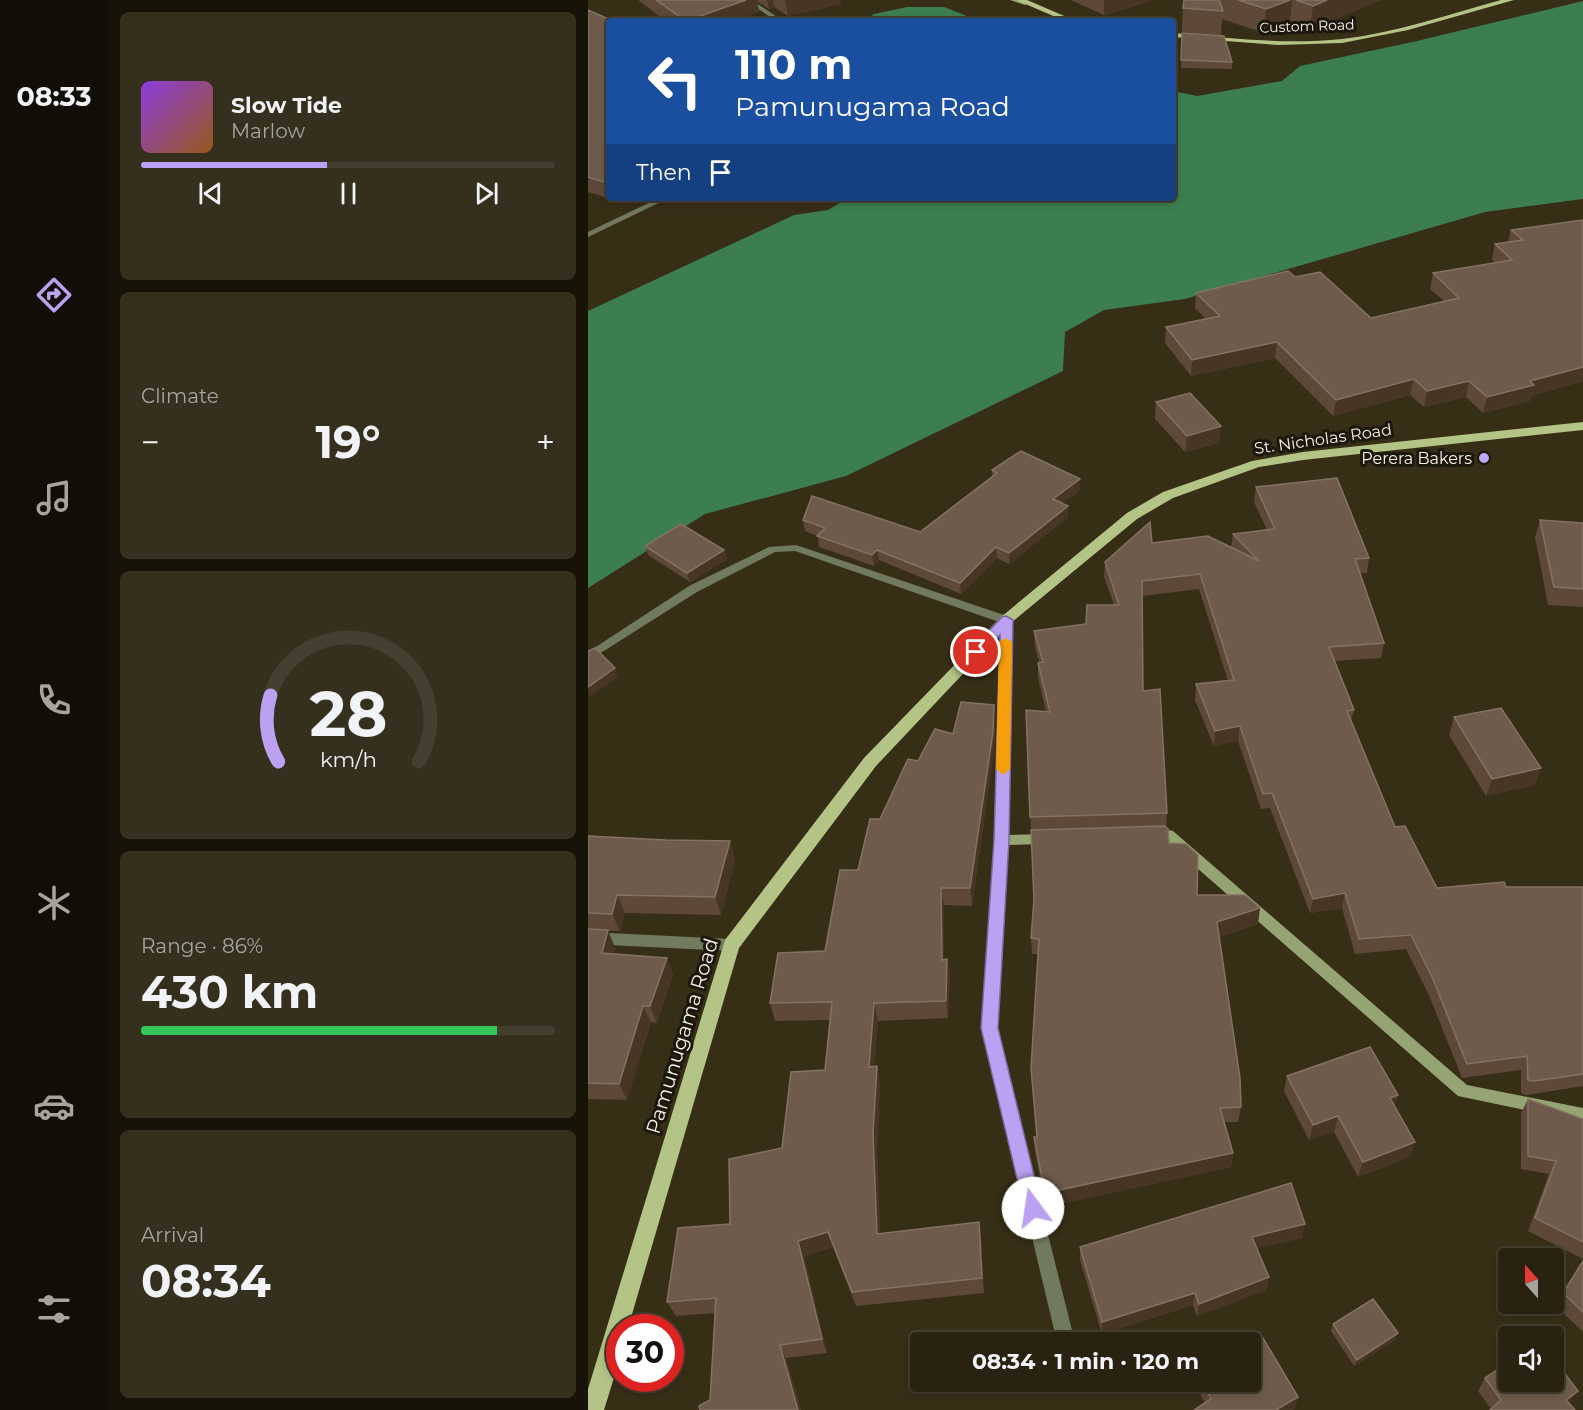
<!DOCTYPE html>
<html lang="en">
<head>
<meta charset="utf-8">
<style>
	:root { --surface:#292210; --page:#352f1e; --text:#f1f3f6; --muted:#a5a49f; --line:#453f30; --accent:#bca0f2 }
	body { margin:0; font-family:Montserrat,sans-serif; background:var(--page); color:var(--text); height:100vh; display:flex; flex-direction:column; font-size:22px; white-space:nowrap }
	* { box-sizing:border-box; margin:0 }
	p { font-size:20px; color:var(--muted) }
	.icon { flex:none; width:33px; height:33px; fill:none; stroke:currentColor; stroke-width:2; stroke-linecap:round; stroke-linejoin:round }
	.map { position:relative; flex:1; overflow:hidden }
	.side { display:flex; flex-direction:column; gap:12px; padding:12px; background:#171309; width:480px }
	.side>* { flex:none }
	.top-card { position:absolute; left:18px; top:18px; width:570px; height:183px; border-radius:6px; box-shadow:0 3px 9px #0003,0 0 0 2px var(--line); background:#1a4fa0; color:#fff; overflow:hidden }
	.needle { width:39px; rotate:339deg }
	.buttons { position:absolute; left:910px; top:1248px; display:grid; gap:12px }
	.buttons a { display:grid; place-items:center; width:66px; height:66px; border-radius:6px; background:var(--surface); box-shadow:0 3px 9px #0003,0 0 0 2px var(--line); font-size:30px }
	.speed { position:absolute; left:18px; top:1314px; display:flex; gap:12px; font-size:30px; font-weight:700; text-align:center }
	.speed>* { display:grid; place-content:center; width:78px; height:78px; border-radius:50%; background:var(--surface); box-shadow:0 3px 9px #0003,0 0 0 2px var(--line); line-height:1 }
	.speed .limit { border:9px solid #d22; background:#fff; color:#111 }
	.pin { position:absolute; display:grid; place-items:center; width:51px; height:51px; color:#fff; margin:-26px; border:3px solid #fff; border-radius:50%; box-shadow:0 2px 6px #0007 }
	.me { position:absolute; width:66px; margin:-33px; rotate:346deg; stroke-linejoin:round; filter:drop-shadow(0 0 4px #0008) }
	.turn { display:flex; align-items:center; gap:21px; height:126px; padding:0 30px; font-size:27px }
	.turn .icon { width:78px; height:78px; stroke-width:2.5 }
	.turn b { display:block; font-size:42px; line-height:51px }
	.then { display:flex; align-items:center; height:57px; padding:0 30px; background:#0003; gap:12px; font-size:22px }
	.big { font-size:45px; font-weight:700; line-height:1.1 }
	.side .widget { flex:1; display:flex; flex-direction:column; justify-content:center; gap:9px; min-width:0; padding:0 21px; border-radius:9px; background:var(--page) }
	.side .dial { align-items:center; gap:0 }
	.dial svg { height:156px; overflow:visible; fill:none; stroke:var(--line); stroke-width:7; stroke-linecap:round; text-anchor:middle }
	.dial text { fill:var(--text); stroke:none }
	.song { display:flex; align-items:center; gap:18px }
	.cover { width:72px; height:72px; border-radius:9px; background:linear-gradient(135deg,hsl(270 70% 55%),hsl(30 70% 35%)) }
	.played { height:6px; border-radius:3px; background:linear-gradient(90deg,var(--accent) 45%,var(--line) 45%) }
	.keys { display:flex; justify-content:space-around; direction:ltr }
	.heat { display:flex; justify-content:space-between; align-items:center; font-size:33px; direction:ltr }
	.charge { height:9px; border-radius:4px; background:linear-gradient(90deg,#34c759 86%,var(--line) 0) }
	.trip { position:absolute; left:322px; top:1332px; width:351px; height:60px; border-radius:6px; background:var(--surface); box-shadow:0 3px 9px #0003,0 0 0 2px var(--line); font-weight:700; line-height:60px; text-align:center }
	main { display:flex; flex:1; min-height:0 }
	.tab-bar { display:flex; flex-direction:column; width:108px; justify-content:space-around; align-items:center; background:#100e06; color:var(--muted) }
	.tab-bar .icon { width:42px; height:42px }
	.tab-bar .active { color:var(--accent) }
	.tab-bar b { font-size:27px; color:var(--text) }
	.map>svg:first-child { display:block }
	.water { fill:#3c7e4f }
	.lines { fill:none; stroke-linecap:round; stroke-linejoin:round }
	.street { fill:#717a5c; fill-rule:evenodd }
	.secondary { fill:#96a474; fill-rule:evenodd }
	.primary { fill:#b3c486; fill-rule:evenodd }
	.wall { fill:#5e4939 }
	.shaded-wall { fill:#473623 }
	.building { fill:#6e5b4b; stroke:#847263; stroke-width:1.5 }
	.route { fill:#bca0f2; stroke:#7a689d; stroke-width:1.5 }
	.slow { fill:#f59e0b }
	.poi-dot { fill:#c0a8f3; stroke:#1b170c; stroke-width:2 }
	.labels { text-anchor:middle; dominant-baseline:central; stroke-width:6; stroke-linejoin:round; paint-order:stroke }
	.far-street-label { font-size:14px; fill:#f7f1e3; stroke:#1b170c }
	.street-label { font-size:16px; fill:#f7f1e3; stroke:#1b170c }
	.poi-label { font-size:16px; fill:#f7f1e3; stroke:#1b170c; text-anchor:end }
	.near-street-label { font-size:20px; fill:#f7f1e3; stroke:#1b170c }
</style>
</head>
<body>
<main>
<nav class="tab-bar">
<b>08:33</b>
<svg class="icon active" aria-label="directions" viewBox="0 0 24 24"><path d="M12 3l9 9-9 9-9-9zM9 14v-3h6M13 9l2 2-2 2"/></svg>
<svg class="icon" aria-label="music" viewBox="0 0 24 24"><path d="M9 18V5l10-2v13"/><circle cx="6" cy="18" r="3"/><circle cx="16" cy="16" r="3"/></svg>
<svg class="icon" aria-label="phone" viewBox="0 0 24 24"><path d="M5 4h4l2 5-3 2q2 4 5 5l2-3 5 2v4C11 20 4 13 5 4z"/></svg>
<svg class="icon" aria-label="climate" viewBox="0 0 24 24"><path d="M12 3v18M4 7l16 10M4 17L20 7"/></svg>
<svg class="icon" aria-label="car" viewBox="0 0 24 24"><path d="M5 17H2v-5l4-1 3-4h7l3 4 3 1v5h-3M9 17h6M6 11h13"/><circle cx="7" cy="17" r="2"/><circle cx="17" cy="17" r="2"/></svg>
<svg class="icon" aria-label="filters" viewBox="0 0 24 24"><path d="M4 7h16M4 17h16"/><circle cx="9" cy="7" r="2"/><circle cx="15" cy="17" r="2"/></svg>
</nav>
<section class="side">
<div class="widget">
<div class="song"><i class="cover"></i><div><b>Slow Tide</b><p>Marlow</p></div></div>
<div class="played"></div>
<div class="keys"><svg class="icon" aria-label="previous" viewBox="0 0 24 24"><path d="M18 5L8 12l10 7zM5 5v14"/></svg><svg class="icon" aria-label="pause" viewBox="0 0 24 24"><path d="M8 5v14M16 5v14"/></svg><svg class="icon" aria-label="next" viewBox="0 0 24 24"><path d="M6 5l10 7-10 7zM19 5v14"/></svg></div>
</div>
<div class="widget"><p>Climate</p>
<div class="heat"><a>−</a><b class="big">19°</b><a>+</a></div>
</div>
<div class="widget dial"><svg viewBox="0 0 100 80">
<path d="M14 69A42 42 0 1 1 86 69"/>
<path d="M14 69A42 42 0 0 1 10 35" stroke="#bca0f2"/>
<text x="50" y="56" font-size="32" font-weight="700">28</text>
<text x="50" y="72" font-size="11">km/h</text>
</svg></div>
<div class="widget"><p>Range · 86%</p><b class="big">430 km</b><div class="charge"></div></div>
<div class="widget"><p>Arrival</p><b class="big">08:34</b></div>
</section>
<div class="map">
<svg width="995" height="1410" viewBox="0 0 995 1410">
	<rect width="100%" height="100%" fill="#372e16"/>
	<path class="water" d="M995,1V199L897,212L597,299L516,310L477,332L475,371L258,476L117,514L0,588V311L206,215L240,210L260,198H585V91L609,96L694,81L712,66L829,41Z
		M319,7H356L384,18L399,21H276L286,14Z"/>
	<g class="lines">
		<path class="street" d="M157,0H164L195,21H188Z
			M71,198H81L0,237V232Z
			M208,545L422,617L424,620L422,623H414L207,551L187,552L109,592L0,661V652L101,586L181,547Z
			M413,835L418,836L420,840L408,1028L487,1342H469L394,1028L406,840L408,836Z
			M0,932L143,939L148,941L150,945L148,949L143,951L0,944Z"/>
		<path class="secondary" d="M422,0H432L440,3L437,5Z
			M418,616L424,620L420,835L459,834L464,835L466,839L464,843L459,844L413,845L408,844L406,840L412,620Z
			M580,830L585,831L879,1085L995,1108V1122L870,1096L577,840H562L560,836L562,832Z"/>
		<path class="primary" d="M428,0H439L488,21H477Z
			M913,0H926L820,30L754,43L690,45L585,37V33C641,38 698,45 754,39C808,33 861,14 913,0Z
			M995,422V430L715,460L671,467L585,498L549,519L423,623L288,766L151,948L40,1328H32V1358L16,1410H0V1389L137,940L276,758L413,617L539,513L575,492L664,461L715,452Z"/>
	</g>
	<path class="wall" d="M50,0H252L253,4L200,16L186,7L181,9L169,1L171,12L146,21H78Z
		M483,0H563V1L516,15Z
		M595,0H793L722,30L702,23L676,33L634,19L633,35L594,32Z
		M0,10L20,198L0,192Z
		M594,33L644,62V69L593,68Z
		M995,220V381L943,396L942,401L895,413L878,397L836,407L822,395L745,416L687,358L603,376L577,343L578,327L618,319L607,308L608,293L707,277L783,318L856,301L842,289L845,273L907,263L904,259L907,244L920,242L923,230Z
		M568,402L631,443L597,452L567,419Z
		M404,470L492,490L474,503L480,506V517L421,564L409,558L373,594L291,560L286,566L231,547L230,536L217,531L215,520L332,532L404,477Z
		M668,487L781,558L779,573H772L796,643L793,658L747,661L766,710L763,720L807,827L849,888L995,887V1086L939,1095L933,1093V1070L874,1078L840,993L818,949L767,954L754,908L722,913L682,808L673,809L650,741L626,746L607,700L608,684L640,681L611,589L554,596L555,691L579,813L578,827L581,843L609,895L670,924L631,937L653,1107L650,1122H636L645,1153L643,1167L457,1207L447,1151L446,1137H449L450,954H444L443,938L446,900L438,710L458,711L450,678V663L451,662L447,647L446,631L498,624L526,605L516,577L517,562L564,543L643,548L645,534L679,530L666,502Z
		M952,520L995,523V607L960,605L947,537Z
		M57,546L136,550L139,559L102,582L60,555Z
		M406,705L407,723L406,750L384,906L356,905V960L359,959L362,977L360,1018L290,1021L286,1066H289L292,1083L289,1151L292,1233L391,1222L393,1237L396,1293L268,1306L245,1247L216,1256L239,1353L198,1358L213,1410H112L122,1400L127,1313L88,1316L79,1302L142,1224L194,1148L237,1070L242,1020L187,1021L182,1003L237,951L292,819L330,761L365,734Z
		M866,717L953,768L947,785L898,796L861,735Z
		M0,836L147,859L133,915L37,913L32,931H20L27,948L26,954L79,958L85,975L69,1023L63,1022L39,1100L0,1099Z
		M699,1076L810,1095L806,1105L822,1157L770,1177L746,1132L721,1140L696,1091Z
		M940,1099L995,1119V1259L940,1231L961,1174L933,1169V1113Z
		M714,1238L669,1248L681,1277L678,1290L609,1316L605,1305L514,1334L492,1260V1247Z
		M995,1260V1332L967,1305Z
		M745,1324L807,1340L766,1366L743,1331Z
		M897,1378L981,1403L903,1409L890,1391Z
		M606,1382H663L710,1397L706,1409L704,1410H606L617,1403L606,1384Z"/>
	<path class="shaded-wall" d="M158,0H169L171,12L146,21H98Z
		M179,0H185L186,7L181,9Z
		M197,0H252L253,4L200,16Z
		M516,0H563V1L516,15Z
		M702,0H704L702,23L676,33L678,9Z
		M739,0H793L722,30L725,6Z
		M21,179V197L20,198L15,182Z
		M689,342L687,358L603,376L604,360Z
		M995,367V381L943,396L942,401L895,413L899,397L942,381Z
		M826,379L822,395L745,416L748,400Z
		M881,381L878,397L836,407L839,391Z
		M633,426L631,443L597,452L599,436Z
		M492,479V490L466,510L465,499Z
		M480,506V517L421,564V553Z
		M408,547L409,558L373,594L372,583Z
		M136,550L139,559L102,582L99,573Z
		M289,550L291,560L286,566L284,555Z
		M27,668L30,677L2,697L0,691V687Z
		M406,705L407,723L406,750L384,906L382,888Z
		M652,726L650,741L626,746L627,731Z
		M953,768L947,785L898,796L904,779Z
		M142,841L147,859L133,915L127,897Z
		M353,888L356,905V977L354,960Z
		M757,893L754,908L722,913L725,899Z
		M29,895L37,913L32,931L24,914Z
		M672,908L670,924L627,938L629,922Z
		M20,930L27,948L21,970L14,953Z
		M79,958L85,975L69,1023L62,1006Z
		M359,959L362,977L360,1018L358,1001Z
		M286,1003L290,1021L285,1083L281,1067Z
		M55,1006L63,1022L39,1100L31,1084Z
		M289,1066L292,1083L289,1151L293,1249L289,1234L285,1134Z
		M810,1095L805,1110L802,1098Z
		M750,1116L746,1132L721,1140L725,1125Z
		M827,1142L822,1157L770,1177L775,1162Z
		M645,1153L643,1167L457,1207V1193Z
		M391,1222L393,1237L396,1293L394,1278Z
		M717,1224L714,1238L661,1250L664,1237Z
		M240,1232L245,1247L216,1256L239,1353L234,1339L210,1241Z
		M681,1277L678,1290L609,1316L611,1304Z
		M607,1293L605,1305L514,1334V1322Z
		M810,1333L807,1340L766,1366L769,1360Z
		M192,1345L198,1358L213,1410H210Z
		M990,1391L981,1403L978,1400Z
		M710,1397L706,1409L704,1410H688Z"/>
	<path class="building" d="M68,0H158L98,21Z
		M596,0H631L635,11L595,8Z
		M650,0H702L678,9Z
		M708,0H739L725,6Z
		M0,10L25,21H21V179L15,182L0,177Z
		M594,33L636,36L644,62L593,60Z
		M995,220V367L942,381L946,385L899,397L881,381L839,391L826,379L748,400L689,342L604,360L578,327L632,316L608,293L700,271L707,277L732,272L783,318L871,298L845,273L924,260L907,244L935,240L923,230Z
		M602,393L633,426L599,436L568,402Z
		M433,451L492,479L465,499L480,506L421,553L408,547L372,583L289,550L284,555L229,536L237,528L215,520L224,496L332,532L409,473L404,470Z
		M749,478L781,558L767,559L796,643L741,647L766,710L759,711L807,827L817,826L849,888L916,882L918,887H995V1074L946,1081L940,1080L939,1056L879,1064L845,979L823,935L771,939L757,893L725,899L684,793L675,794L652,726L627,731L608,684L646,680L612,574L554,581L555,691L572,689L579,813L442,817L438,710L462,712L450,663L455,662L446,631L498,624L499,605H531L517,562L562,522L564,543L620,536L671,561L645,534L687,529L668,487Z
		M952,520L995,523V589L966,587Z
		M93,524L136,550L99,573L57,546Z
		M7,648L27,668L0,687V651Z
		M373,702L406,705L405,732L382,888H353L354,960L359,959L358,1001L286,1003L281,1067L289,1066L285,1134L289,1234L391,1222L394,1278L264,1292L240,1232L210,1241L234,1339L192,1345L210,1410H112L111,1406L122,1400L128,1298L79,1302L90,1228L142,1224L141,1159L194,1148L203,1072L237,1070L244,1002L182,1003L190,953L237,951L252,870H270L282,819H292L320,759L330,761L347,729L365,734Z
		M913,708L953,768L904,779L866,717Z
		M577,826L580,829L581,843L598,844L610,855L609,895H657L672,908L629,922L652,1078L653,1107L632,1108L645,1153L457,1193L446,1137H449L443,1068L451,939L443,938L446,900L443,830Z
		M0,836L78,840L142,841L127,897L29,895L24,914L0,913Z
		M0,929L20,930L14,953L79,958L62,1006H55L31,1084L0,1083Z
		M782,1047L810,1095L802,1098L827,1142L775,1162L750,1116L725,1125L699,1076Z
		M940,1099L995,1119V1242L947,1218L968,1161L940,1156Z
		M703,1183L717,1224L664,1237L681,1277L611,1304L607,1293L514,1322L492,1247Z
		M995,1261V1312L975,1293Z
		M785,1299L810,1333L769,1360L745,1324Z
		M672,1333L710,1397L688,1410H606L623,1399L614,1382H663V1342H656Z
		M966,1359L990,1391L978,1400L987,1410H902L913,1400L897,1378L921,1362V1382H966Z"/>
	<path class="route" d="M418,616L425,620L421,840L410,1028L454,1208L451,1214L445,1217L438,1214L436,1208L393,1028L406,840L412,635L393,655L388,656L381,652L414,617Z"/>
	<path class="slow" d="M418,638L424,642L422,769L415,775L408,769L411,642Z"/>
	<circle class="poi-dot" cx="896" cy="458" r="6"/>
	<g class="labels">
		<g class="far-street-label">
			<text transform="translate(719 26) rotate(-2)">Custom Road</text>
		</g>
		<g class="street-label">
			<text transform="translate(735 439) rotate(-8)">St. Nicholas Road</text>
		</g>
		<g class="poi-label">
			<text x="884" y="458">Perera Bakers</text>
		</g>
		<g class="near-street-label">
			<text transform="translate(94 1036) rotate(-73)">Pamunugama Road</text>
		</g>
	</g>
</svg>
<div class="buttons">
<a><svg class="needle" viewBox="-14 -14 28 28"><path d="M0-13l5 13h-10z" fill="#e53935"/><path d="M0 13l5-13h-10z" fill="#a5a49f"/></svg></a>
<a><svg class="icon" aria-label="sound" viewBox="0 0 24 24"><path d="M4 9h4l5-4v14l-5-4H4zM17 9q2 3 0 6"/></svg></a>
</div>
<div class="speed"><div class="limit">30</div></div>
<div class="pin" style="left:388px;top:652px;background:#d93025"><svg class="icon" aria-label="arrive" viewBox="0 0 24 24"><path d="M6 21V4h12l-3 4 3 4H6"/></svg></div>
<svg class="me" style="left:445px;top:1208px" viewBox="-20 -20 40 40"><circle r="19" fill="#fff"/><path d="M0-13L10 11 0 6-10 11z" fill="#bca0f2"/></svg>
<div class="trip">08:34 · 1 min · 120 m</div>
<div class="top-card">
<div class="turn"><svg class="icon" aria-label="left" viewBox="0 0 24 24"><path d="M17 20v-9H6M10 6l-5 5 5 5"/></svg><div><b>110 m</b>Pamunugama Road</div></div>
<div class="then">Then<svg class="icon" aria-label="arrive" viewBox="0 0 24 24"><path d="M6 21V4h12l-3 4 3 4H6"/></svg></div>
</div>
</div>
</main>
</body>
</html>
